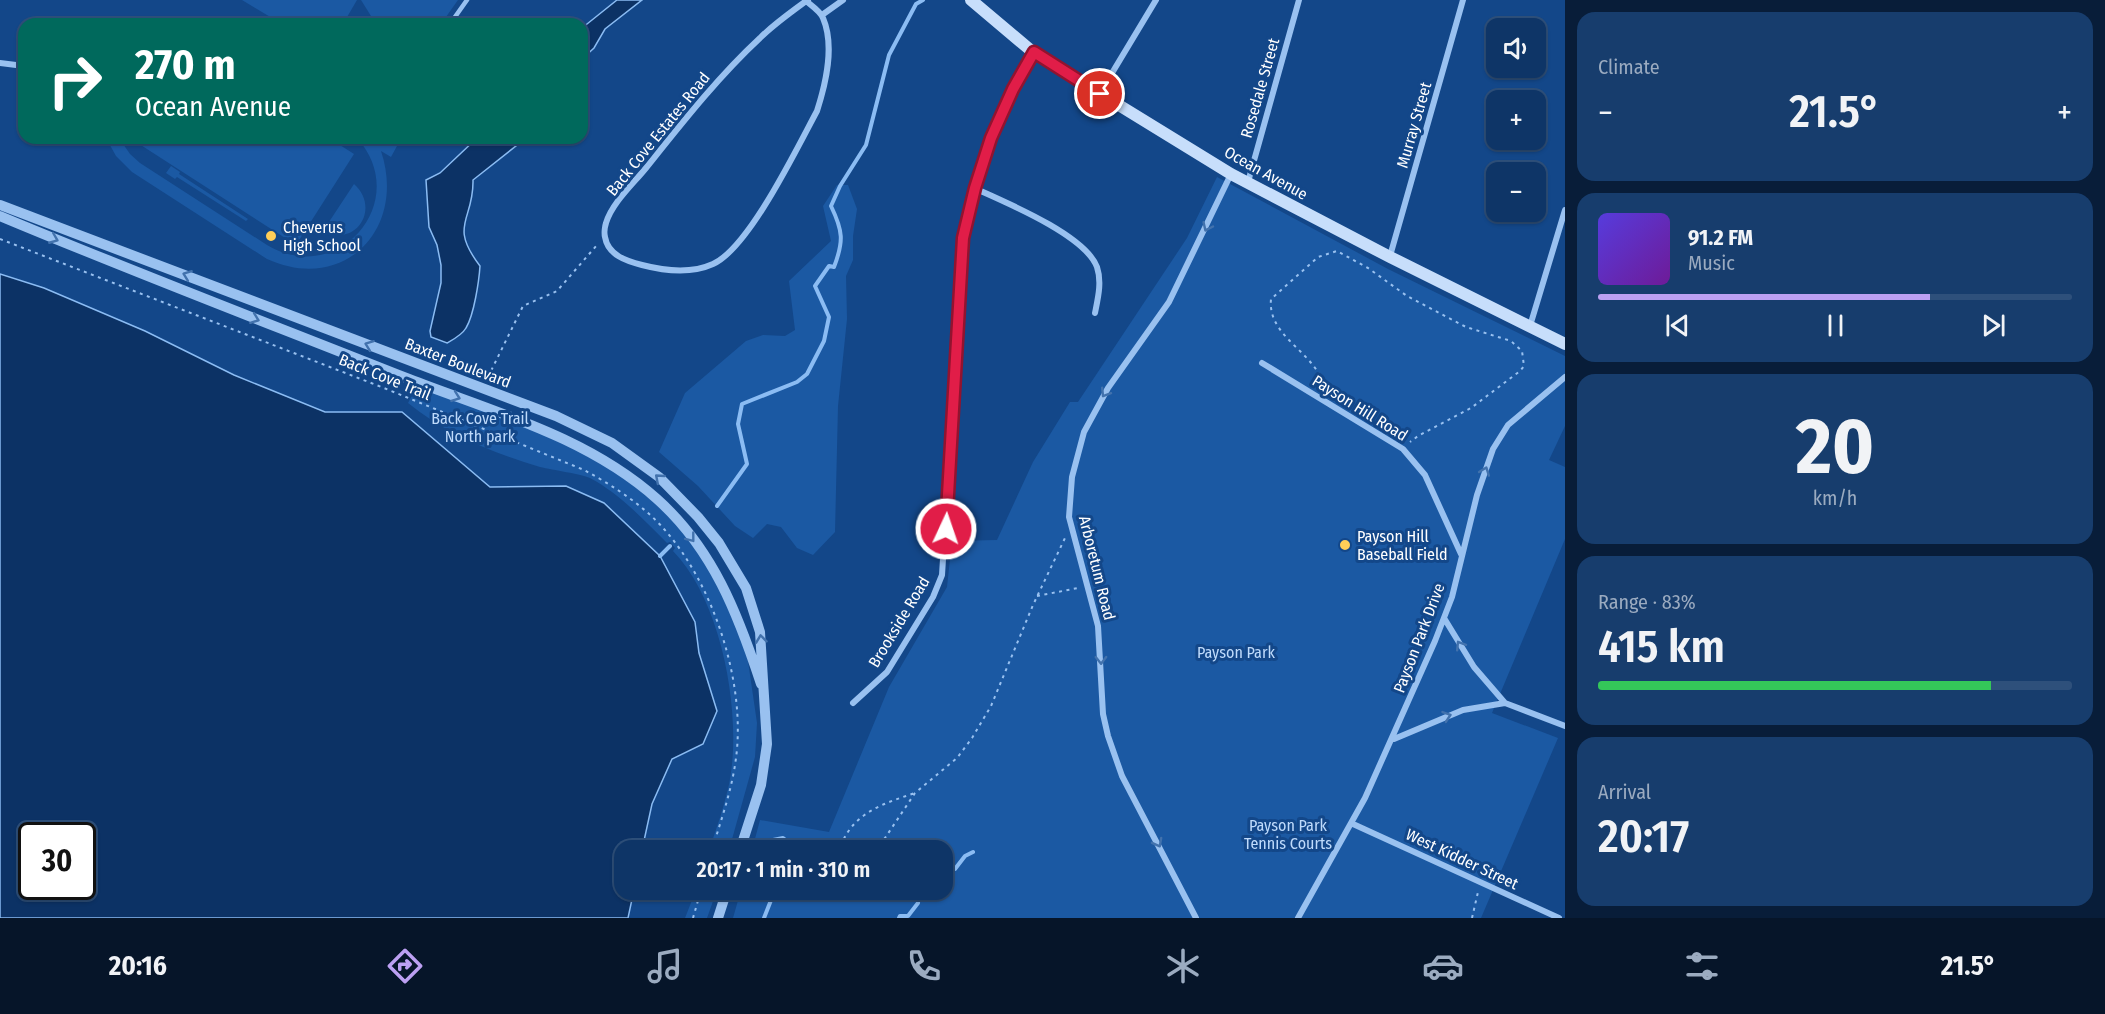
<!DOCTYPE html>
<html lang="en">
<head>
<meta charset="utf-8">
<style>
	:root { --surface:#0e3567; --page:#173d6d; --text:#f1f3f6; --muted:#9babc0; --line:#2e507b; --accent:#bca0f2 }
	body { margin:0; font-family:"Fira Sans Condensed",sans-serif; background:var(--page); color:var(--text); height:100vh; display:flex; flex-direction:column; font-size:22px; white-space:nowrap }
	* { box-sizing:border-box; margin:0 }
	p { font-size:20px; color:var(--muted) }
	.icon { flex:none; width:33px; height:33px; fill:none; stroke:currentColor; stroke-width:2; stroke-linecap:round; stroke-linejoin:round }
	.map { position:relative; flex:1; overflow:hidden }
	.details { display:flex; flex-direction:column; gap:12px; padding:12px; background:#081d39; width:540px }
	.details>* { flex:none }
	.guide { position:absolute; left:18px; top:18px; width:570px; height:126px; border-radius:18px; box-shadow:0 2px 4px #0004,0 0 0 2px var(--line); background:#00695c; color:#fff; overflow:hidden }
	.controls { position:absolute; left:1486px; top:18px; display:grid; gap:12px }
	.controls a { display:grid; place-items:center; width:60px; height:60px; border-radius:12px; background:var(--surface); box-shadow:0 2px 4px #0004,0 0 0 2px var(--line); font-size:30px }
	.speed { position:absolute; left:18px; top:822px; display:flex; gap:12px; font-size:30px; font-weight:700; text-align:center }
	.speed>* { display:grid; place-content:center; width:78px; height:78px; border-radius:50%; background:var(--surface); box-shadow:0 2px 4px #0004,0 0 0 2px var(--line); line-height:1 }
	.speed .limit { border:3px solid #111; border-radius:9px; background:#fff; color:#111 }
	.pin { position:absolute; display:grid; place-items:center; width:51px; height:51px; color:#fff; margin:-26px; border:3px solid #fff; border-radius:50%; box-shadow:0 2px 6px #0007 }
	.me { position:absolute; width:66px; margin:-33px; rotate:3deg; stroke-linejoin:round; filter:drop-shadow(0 0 4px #0008) }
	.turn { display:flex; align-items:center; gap:21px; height:126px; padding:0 18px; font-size:27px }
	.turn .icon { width:78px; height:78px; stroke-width:2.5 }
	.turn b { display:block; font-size:42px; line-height:51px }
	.big { font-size:45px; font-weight:600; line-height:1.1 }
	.details .tile { flex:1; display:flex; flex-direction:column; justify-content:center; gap:9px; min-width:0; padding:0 21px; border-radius:18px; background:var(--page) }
	.details .dial { align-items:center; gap:0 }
	.dial b { font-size:78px; line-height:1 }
	.song { display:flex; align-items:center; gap:18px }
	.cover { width:72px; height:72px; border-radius:9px; background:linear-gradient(135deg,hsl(250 70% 55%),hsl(280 70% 35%)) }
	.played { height:6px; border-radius:3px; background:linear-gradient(90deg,var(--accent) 70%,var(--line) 70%) }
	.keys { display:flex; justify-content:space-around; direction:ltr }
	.heat { display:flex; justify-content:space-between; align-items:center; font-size:33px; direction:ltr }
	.charge { height:9px; border-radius:4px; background:linear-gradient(90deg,#34c759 83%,var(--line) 0) }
	.trip { position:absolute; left:614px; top:840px; width:339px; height:60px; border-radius:18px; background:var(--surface); box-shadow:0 2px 4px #0004,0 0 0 2px var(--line); font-weight:600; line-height:60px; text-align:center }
	.menu { display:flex; height:96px; justify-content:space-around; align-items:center; background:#061529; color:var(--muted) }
	.menu .icon { width:42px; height:42px }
	.menu .current { color:var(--accent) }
	.menu b { font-size:27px; color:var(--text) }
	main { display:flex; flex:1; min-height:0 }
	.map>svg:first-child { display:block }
	.green { fill:#1b59a3 }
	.water { fill:#0c3265; stroke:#8bbcf3; stroke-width:1.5; fill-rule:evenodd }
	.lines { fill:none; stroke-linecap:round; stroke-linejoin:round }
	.stream { stroke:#8bbcf3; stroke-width:4 }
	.path { stroke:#99c1f0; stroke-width:2; stroke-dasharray:3 4.5; stroke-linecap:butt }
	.service { stroke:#99c1f0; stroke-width:4.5 }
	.minor { stroke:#99c1f0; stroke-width:6 }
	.tertiary { stroke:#99c1f0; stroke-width:10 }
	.secondary { stroke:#c7defb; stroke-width:12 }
	.oneway { stroke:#4272ad }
	.route-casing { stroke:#92132f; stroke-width:15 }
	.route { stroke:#e11d48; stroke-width:10 }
	.poi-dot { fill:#ffce58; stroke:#134789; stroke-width:2 }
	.labels { text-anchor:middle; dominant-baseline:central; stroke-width:6; stroke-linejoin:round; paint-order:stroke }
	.street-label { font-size:16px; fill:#fff; stroke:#134789 }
	.poi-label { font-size:16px; fill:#fff; stroke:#134789; text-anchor:start }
	.park-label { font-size:16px; fill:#bfdbfc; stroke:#134789 }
</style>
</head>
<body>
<main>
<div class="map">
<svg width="1565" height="918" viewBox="0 0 1565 918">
	<rect width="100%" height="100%" fill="#134789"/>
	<path class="green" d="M242,0H357L343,24H282Z
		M361,0H458L441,24H376Z
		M106,138H119L130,154L140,163L267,245C339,288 413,200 357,138H384L397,146L391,157L381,151C407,229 344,294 267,259L132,172L116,156Z
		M135,138H329L354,154L296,245L133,140Z
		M171,166L180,172L179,174L248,219L246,221L177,177L175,179L166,173Z
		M1217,177L1388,269L1565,356V426L1549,460L1565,467V539L1492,713L1558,738L1481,918H733L741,890H942V850H752L760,820L829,832L889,687L947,587L952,541L997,540L1033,462L1070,402H1078L1187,238Z
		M354,184C381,208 356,248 323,231Z
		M837,185H848L857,209L853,236V260L846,276L847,319L838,406L835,532L813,555L797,548L781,527L767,524L753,538L735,526L698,486L659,452L685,393L746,341L763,335L785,336L795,330L789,281L831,241L823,206Z
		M418,384L572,446L607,464L673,518L725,590L747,654L757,723L755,757L729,850H709C716,830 723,810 728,789C744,721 723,602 673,551L675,548L670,542L667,543C644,520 620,494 590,478C581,474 553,470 540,467C493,453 446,434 408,403Z
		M696,890H717L707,918H685Z"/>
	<path class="water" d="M617,0H642L605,29L594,48L582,59V28Z
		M477,138H526L473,180C474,221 448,224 480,266C479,281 474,315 466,328C462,335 454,339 447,343L431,337L430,331L441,283V265L437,245L429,227L426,180L440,173Z
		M0,274L44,288L145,331L234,375L325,412H402L490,487L566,486L604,503L660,556L695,622L699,653L717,711L703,744L672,759L652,804L642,850H624V890H634L628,918H0ZM32,836H82V886H32Z"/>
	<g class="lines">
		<path class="stream" d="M717,506L747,464L738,424L742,404L797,382L807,374L824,341L829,317L815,286L829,266L834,267C844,241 843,231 831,206L840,186L866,145L889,55L916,4L923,0
			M660,556L670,546
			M773,840L783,838L788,842L789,850
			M942,871L955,869L965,856L973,852
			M923,890H928
			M764,918L775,890H780
			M899,918L900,916H908L918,903L919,890"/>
		<path class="path" d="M0,239L384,388L584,470C612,485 643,505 664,529C714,585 746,684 736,758C732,790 721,820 712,850
			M488,377L523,306L557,291L597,245
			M1324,390C1320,353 1267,339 1271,299L1318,257L1337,251L1368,268L1407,296L1466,327L1511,341L1522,351L1524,366L1520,371L1471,408L1418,436L1410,442
			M1037,596L1078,588
			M850,850L842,843C855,812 885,803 915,793
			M874,850L885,838L915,793L957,758L972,738L991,706L1033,605L1065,538
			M693,918L701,890
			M1472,918L1478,892"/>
		<path class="service" d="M450,24L467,0"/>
		<path class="minor" d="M806,1C812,6 820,11 823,18C835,46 826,83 817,111C797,148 749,248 713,264C691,274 665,271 642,265C626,261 608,255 605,237C604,233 605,226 606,223C612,203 633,184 646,168C682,123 718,77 760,38C774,24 790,13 806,1L808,0
			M822,15L843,0
			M0,63L24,66
			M1100,93L1156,0
			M1248,182L1299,0
			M974,188C1005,202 1085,235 1097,267C1102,282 1098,298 1095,313
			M1390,256L1463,0
			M1530,326L1565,210
			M1262,363L1403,449L1425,475L1461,554
			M1444,618L1474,667L1505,703L1565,726
			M853,703L887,672L933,597L942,575L963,238L984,158L999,118L1034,53
			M1394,739L1463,710L1505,703
			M1353,824L1559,918
			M1196,918L1122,776L1108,736L1103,714L1098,626L1069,517L1072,477L1084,432L1108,388L1169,302L1231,174
			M1298,918L1365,798L1435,641L1452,597L1477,495L1493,449L1508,425L1565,377"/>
		<path class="tertiary" d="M0,205L556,416L612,443L659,477L698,517L719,543L746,588L760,632L767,744L761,785L740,850
			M0,216C136,273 273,325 409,379C494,412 588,437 657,499C713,549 738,614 761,684
			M718,918L727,890"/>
		<path class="secondary" d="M971,0L1034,53L1231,174L1390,257L1565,344"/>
	</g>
	<defs><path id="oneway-chevron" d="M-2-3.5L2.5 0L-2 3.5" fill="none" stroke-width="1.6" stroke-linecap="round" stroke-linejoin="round" transform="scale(1.5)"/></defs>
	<g class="oneway">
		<use href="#oneway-chevron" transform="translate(1207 227) rotate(115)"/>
		<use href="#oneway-chevron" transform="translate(54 239) rotate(22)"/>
		<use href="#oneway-chevron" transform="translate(187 275) rotate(-159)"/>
		<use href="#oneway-chevron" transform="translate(255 319) rotate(21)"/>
		<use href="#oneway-chevron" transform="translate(369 345) rotate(-159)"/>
		<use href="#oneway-chevron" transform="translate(1105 393) rotate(122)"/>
		<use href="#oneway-chevron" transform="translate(456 397) rotate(20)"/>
		<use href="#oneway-chevron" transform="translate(1485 471) rotate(-70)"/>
		<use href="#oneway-chevron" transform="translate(659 478) rotate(-139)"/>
		<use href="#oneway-chevron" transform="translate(691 538) rotate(52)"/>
		<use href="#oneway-chevron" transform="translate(761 639) rotate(-97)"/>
		<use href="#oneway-chevron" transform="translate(1460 645) rotate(-122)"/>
		<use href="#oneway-chevron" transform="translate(1101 660) rotate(89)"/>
		<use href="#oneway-chevron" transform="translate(1447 716) rotate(-19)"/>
		<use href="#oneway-chevron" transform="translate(1158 843) rotate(62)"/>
	</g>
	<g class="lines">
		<g class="route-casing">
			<path id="route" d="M946,529L963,238L975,188L991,138L1013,89L1034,52L1100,94"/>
		</g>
		<use href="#route" class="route"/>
	</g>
	<g class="poi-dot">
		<circle cx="271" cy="236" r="6"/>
		<circle cx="1345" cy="545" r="6"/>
	</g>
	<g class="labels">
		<g class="street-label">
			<text transform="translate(1260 88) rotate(-74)">Rosedale Street</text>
			<text transform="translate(1414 125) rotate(-74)">Murray Street</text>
			<text transform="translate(658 134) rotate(-51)">Back Cove Estates Road</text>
			<text transform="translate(1266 173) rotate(29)">Ocean Avenue</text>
			<text transform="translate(458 363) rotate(21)">Baxter Boulevard</text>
			<text transform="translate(385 377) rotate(22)">Back Cove Trail</text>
			<text transform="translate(1360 408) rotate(32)">Payson Hill Road</text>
			<text transform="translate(1097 568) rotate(76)">Arboretum Road</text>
			<text transform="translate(899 622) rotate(-59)">Brookside Road</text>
			<text transform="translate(1419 638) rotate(-69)">Payson Park Drive</text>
			<text transform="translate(1462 859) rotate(25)">West Kidder Street</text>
		</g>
		<g class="poi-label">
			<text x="283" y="227">Cheverus<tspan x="283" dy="18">High School</tspan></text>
			<text x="1357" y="536">Payson Hill<tspan x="1357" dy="18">Baseball Field</tspan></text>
		</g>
		<g class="park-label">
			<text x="480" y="418">Back Cove Trail<tspan x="480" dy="18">North park</tspan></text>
			<text x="1236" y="652">Payson Park</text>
			<text x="1288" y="825">Payson Park<tspan x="1288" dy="18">Tennis Courts</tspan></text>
		</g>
	</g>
</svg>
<div class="controls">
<a><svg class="icon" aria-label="sound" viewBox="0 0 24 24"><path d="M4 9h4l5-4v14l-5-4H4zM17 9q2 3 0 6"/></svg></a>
<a>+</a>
<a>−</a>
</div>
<div class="speed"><div class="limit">30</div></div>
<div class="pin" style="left:1100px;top:94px;background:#d93025"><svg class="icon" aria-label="arrive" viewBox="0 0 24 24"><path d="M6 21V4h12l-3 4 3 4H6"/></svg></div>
<svg class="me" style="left:946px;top:529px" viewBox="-20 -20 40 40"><circle r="17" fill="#e11d48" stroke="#fff" stroke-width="3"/><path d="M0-11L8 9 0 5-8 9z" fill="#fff"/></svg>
<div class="trip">20:17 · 1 min · 310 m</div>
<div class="guide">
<div class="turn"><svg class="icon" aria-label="right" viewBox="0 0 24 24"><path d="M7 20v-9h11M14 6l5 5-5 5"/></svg><div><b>270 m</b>Ocean Avenue</div></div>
</div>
</div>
<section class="details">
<div class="tile"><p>Climate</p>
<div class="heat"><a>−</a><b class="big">21.5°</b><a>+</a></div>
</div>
<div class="tile">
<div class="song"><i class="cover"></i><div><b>91.2 FM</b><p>Music</p></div></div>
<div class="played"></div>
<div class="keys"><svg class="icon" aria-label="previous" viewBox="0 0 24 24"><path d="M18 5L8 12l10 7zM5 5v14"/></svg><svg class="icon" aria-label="pause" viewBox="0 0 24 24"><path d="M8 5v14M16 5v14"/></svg><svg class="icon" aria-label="next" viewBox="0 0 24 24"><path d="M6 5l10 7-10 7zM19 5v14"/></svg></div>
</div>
<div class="tile dial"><b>20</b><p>km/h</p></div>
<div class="tile"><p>Range · 83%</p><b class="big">415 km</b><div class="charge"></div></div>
<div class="tile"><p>Arrival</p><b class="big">20:17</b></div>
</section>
</main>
<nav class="menu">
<b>20:16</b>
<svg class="icon current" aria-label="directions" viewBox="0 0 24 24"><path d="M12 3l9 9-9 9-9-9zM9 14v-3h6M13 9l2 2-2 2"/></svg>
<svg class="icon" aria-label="music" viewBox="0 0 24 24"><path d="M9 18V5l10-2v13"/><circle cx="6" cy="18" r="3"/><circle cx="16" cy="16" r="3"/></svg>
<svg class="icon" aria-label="phone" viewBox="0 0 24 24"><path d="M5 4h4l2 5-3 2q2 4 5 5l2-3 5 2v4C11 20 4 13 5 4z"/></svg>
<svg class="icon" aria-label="climate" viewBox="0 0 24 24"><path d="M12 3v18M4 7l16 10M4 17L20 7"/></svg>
<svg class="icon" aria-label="car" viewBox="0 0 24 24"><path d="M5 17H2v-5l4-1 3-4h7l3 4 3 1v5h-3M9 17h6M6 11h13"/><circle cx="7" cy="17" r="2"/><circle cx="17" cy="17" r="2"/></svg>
<svg class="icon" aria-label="filters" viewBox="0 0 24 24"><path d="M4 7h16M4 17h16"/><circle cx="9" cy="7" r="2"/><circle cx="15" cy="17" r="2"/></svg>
<b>21.5°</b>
</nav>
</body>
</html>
